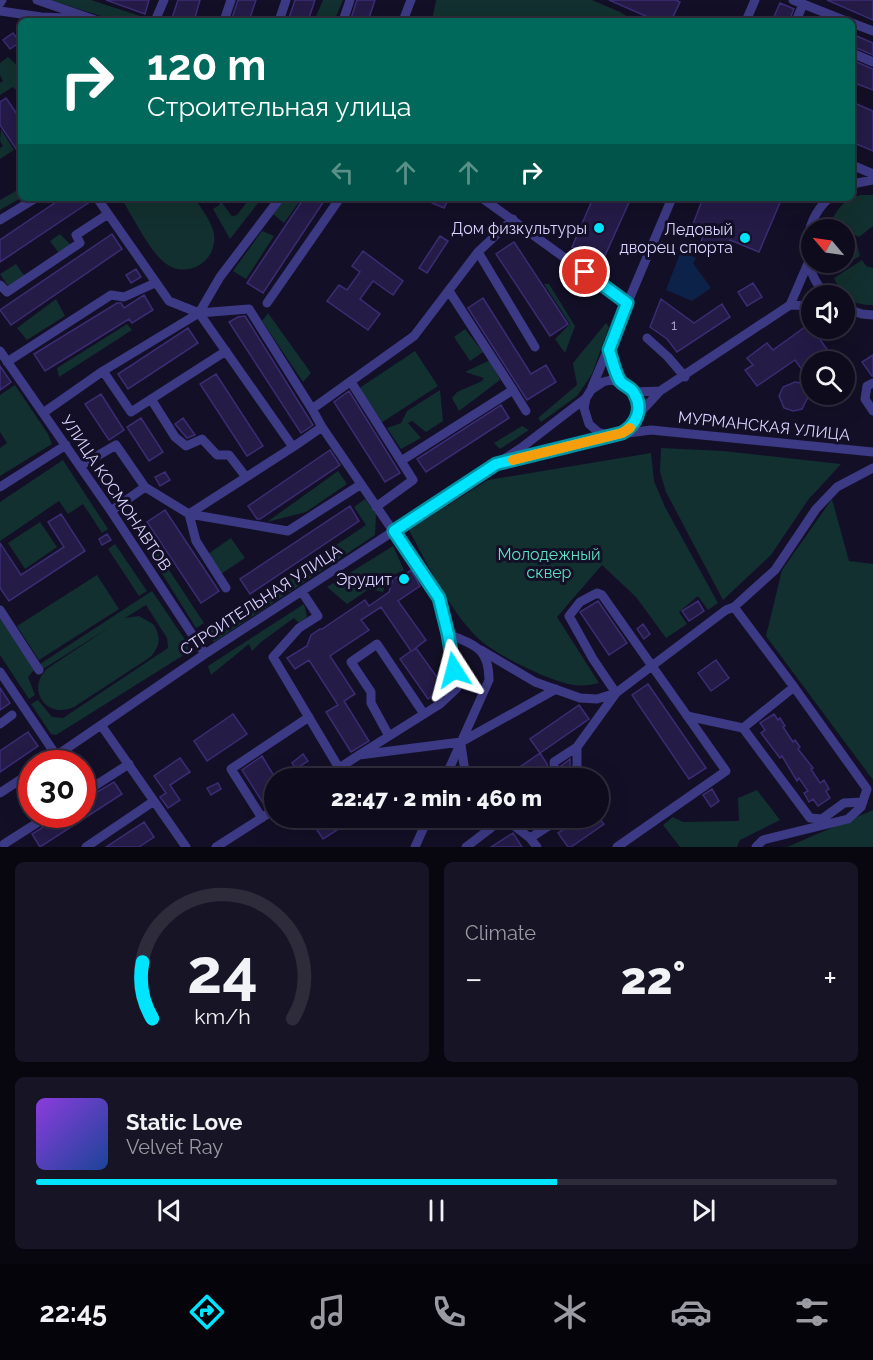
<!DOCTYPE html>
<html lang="en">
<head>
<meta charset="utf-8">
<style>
	:root { --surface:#0e0b1c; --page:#171425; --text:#f1f3f6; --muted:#9b9ba3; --line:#2e2b3b; --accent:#00e5ff }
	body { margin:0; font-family:Raleway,sans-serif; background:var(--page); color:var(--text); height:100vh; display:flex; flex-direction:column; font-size:22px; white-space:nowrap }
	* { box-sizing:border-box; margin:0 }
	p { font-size:20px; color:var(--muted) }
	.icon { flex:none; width:33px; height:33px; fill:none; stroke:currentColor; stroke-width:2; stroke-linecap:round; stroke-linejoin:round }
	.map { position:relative; height:847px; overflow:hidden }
	.sheet { display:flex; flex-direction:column; gap:15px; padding:15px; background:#08060f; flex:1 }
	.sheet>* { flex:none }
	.top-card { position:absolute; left:18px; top:18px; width:837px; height:183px; border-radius:9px; box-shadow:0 6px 24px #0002,0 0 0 2px var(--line); background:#00695c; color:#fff; overflow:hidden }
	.needle { width:39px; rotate:299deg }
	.fabs { position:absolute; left:801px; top:219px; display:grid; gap:12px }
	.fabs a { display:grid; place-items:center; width:54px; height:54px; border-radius:50%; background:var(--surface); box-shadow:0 6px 24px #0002,0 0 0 2px var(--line); font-size:30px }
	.speed { position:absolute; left:18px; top:750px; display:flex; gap:12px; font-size:30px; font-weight:700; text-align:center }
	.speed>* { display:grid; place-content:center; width:78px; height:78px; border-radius:50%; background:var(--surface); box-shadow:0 6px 24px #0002,0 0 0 2px var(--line); line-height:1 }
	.speed .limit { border:9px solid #d22; background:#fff; color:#111 }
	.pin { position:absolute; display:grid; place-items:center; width:51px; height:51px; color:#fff; margin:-26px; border:3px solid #fff; border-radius:50%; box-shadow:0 2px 6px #0007 }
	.me { position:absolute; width:66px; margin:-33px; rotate:351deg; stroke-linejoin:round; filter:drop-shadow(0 0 4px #0008) }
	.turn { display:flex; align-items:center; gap:21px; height:126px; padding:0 30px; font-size:27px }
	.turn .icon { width:78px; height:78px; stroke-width:2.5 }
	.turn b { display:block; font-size:42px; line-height:51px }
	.lanes { display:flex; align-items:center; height:57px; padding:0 30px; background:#0003; justify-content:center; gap:30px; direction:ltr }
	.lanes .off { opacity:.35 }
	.big { font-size:45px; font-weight:800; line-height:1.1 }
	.sheet .tile { flex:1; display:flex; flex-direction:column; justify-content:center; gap:9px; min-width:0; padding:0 21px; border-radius:9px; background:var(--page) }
	.sheet .dial { align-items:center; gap:0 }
	.dial svg { height:156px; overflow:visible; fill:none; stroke:var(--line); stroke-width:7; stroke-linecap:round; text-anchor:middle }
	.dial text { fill:var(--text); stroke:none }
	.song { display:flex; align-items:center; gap:18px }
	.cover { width:72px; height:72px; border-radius:9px; background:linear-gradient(135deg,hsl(270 70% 55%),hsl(220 70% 35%)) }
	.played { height:6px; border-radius:3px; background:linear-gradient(90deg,var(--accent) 65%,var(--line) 65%) }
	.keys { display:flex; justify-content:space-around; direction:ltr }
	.heat { display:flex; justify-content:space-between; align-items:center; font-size:33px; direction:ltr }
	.sheet .tiles { flex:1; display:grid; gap:15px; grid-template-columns:1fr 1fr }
	.tile:last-child { grid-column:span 2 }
	.trip { position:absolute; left:264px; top:768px; width:345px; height:60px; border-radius:30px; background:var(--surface); box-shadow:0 6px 24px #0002,0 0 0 2px var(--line); font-weight:800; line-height:60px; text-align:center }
	.tabs { display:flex; height:96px; justify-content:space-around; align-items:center; background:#06040b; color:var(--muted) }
	.tabs .icon { width:42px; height:42px }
	.tabs .selected { color:var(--accent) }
	.tabs b { font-size:27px; color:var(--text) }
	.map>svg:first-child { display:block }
	.green { fill:#12302f }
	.water { fill:#0c2248 }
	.building { fill:#241b47; stroke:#3b2d73; stroke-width:1.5 }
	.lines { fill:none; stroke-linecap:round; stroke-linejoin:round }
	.minor { stroke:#3d3a85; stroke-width:9 }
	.route-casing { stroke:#0095a6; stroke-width:15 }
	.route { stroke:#00e5ff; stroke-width:10 }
	.slow { stroke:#f59e0b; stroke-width:10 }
	.poi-dot { fill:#00e5ff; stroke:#130f26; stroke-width:2 }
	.labels { text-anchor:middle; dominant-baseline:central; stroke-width:6; stroke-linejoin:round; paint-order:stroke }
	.number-label { font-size:14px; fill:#aca6d1 }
	.poi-label { font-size:16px; fill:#d9d4ff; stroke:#130f26; text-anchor:end }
	.street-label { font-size:16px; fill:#d9d4ff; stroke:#130f26 }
	.park-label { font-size:16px; fill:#5fe0c0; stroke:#130f26 }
</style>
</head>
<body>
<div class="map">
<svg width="873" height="847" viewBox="0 0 873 847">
	<rect width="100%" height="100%" fill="#130f26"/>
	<path class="green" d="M50,0H91L143,17L141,21H117Z
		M323,0H343L334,21H314Z
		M436,0H592L620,12L634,21H432Z
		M8,57L21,69V96L13,87L0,95V83L3,81L0,75V63Z
		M1,129L14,150L0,159V148L3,146L0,141Z
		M21,188V198L0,210V200Z
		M861,195H873V226L859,237L830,223C838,208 844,199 861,195Z
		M121,198H195C201,209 212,221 214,234C218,262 186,280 165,263C150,252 132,215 121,198Z
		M250,198H262L230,239L213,209L222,203L232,216L237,215Z
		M285,198H302L284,223L273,214Z
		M262,231L274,236L246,279L233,271Z
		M60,234L72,246L61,256L50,241Z
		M845,237L856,241L860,256L830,274L823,263L844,262Z
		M862,260L866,266L873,268V305C852,305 842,298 834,278Z
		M16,264L26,278L10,289L0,274Z
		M544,284H549L575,326L565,353L555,339L570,324Z
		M56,299L65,316L27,340L17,328Z
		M268,313L311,373L303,382L262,321Z
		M606,323L609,327L592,374L577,396L541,422L538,418L577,385L573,363Z
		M127,324L132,330L59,377L57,368Z
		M465,329L483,352L470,361L454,337Z
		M415,351L438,386L381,423L358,389Z
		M490,360L500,380L459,411L452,398L457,392L482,381L484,378L465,372Z
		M15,385L48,434L52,444L0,476V448L7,443L0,432V395Z
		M440,390L443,421L426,432L412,421L408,423L421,438L401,449L387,428L401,423L407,411Z
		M522,426L529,430L500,449L494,443Z
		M661,448L723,451L841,464L808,500L771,555L723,600L666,492L660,472Z
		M651,453L654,481L665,507L718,603L708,610L698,596L679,612L687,624L666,638L636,597L602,565L557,617L599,683C577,689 562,683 542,675C522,666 503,657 485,644C454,620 428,565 409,530L488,480Z
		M63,460L108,529L102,533L83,504L68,514L59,501L0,541V502Z
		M338,471L347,484L306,512L267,522Z
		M365,499L376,514L375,535L214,642L207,632L366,525L354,507Z
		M832,499L849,561L873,564V780L766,636L782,570Z
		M40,522L57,547L25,569L8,543Z
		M138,523L204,623L196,628L133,527Z
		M231,538L245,558L221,574L208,554Z
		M115,544L147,591L139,596L108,549Z
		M393,546L404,570L387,578L383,592L369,589L347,604L327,587Z
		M97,575L119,609L39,660L17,626Z
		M152,591L190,647L187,653L56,735L51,734L31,704L38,700L52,717L63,718L168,648L167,638L146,605L125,618L139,616L153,624C162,636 160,648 149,658L74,707C46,720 25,688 48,668L110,627L43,669L40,664Z
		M304,604L307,617L299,623L294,618L261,642L252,651L249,644L211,675L208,666Z
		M0,618L34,670L28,677L35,695L29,699L0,655Z
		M757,790L780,820L740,840L737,847H680L663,825L673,817L683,822L739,821L738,798Z
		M873,810V847H787Z"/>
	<path class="water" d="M681,251L696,258L693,263L711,288L692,301L666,290Z"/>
	<path class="building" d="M106,0H149L145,14Z
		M178,0H200L194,21H171Z
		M238,0H256L249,21H231Z
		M295,0H315L308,21H288Z
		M357,0H375L368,21H350Z
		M609,0H676L680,2L671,21H657Z
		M827,0H873V20Z
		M780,3L794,9L789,21H772Z
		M13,33L20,42L10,49L3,40Z
		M852,34L873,43V55L852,46Z
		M852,60L873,69V90L852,82Z
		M6,98L21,120V156L0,125V102Z
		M852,102L873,111V151L852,142Z
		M62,198H90L91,201L0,262V240Z
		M304,198H326L263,293L247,283Z
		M435,198H449L444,208L432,203Z
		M593,198H631L603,260L572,247Z
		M703,198H782L759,252L730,240L724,254L700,244L706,230L693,224Z
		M112,234L122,249L11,325L0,310Z
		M440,236L448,241L427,273L419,268Z
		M514,242L568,324L550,336L496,254Z
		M363,251L403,281L393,295L373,281L360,299L380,314L368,330L327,301L339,285L347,290L360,272L352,266Z
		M136,269L141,277L131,283L126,275Z
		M753,283L762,297L747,306L738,292Z
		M144,295L153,310L132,323L129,319L45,371L34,354L117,303H121L124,308Z
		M483,298L531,374L546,365L556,382L527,400L468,308Z
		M661,299L694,323L722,304L730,317L677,352L667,339L650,327Z
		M245,316L313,425L301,433L229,322L238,317Z
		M809,324L836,362H812V384L795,360L757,386L745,370L753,365L747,358L767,343L773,350Z
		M188,328L198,343L128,389L118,374Z
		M873,355V376H872L862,362Z
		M0,366L11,382L0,390Z
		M216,374L263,446L247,456L200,384Z
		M795,382L805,384L808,397L802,409L793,411L784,408L779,396L783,387Z
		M349,391L400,473L385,482L334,402Z
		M101,394L124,430L109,440L85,404Z
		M501,405L509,418L426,472L417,459Z
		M141,418L163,452L149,461L127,427Z
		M183,418L195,435L187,438L175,424Z
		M330,450L340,465L260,519H257L248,506Z
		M165,472L170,480L160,486L155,477Z
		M350,506L359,521L250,594L240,579Z
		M165,510L219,591L201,603L147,522Z
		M61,514L85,551L9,601L0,588V543L21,575L64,547L48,522Z
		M107,534L111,540L102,545L99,539Z
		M411,570L420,586L398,601L426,640L412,651L416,648L444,687L428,699L400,659L411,651L381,607L361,620L369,630L330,656L355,694L344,701L369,741L351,752L326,712L338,705L309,660L295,669L287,658L307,646L311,635L320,629H322L365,600L369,606L389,592L393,579L397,577L401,578Z
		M598,601L627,643L609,655L580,612Z
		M698,601L704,611L689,621L682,611Z
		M643,624L650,634L644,639L637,629Z
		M716,660L729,678L711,691L698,673Z
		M648,684L706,768L689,779L632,695Z
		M0,688L10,703L0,710Z
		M579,705L589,719L540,753L530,739Z
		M233,714L247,734L207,761L194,741Z
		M774,714L778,720L780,718L785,726L783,727L793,742L795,740L800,747L798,749L813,768L811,769L820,783L824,780L829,789L826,791L830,798L818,806L813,799L809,802L804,793L808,791L799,778L797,781L782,756L780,758L761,733L765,730L760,723Z
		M28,732L38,746L0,772V751Z
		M540,753L547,764L548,769L534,778H504Z
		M303,754L308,761L296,769L292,763Z
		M262,756L274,776V800L265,806L242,770Z
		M180,758L190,772L170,785L180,800L168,808L160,797L166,793L154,776Z
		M570,759V770L565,774L561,766Z
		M114,782L122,794L40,847L32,834L55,820L58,814H82V801Z
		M218,783L221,789L211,795L207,788Z
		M712,789L719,801L711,807L703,795Z
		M323,818H356L323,839L313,824Z
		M581,818H599L604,824L571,847H568L558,833Z
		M144,822L154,837L139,847H106Z
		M513,833L522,847H491Z"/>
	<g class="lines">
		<path class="minor" d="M37,0L98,21
			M793,0L846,21
			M0,3L2,0
			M0,11L41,17L91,19
			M155,21L164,0
			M224,21L231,0
			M279,21L286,0
			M343,21L350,0
			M403,21L411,0
			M746,21L755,0
			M796,21L803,4
			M852,23L873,31
			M852,53L873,62
			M852,165L873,174
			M852,184L873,180
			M97,198L169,301L199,313L220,277L280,198
			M220,198L221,199
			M482,198L627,303
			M0,220L36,198
			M478,252L535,347
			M0,285L7,292L80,243L76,235L108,214
			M827,296C800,268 801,224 829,198
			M267,303L340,198
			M790,305L812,306
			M844,308L862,314L873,315
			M199,313L249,309L312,409
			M647,338L668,357L685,377
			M609,349L621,382
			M0,351L111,511L205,654
			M7,362L111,295L124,297L155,283
			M103,371L131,412L226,351
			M351,382L401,461L513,390L449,291
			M873,383L867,386L865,399L873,411
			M592,387L672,198
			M513,390L526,411
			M634,392L660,391
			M151,399L175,437L186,446L202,439L217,455H229L246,477
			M43,413L103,371L199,313L293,447L322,427L439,598L448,634L457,688L440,704L359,755
			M638,415L660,391L790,305L809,261
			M322,427L312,409L414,336L478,252L513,219
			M622,433L635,422L638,402L634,392L627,385L611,380L603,382L591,390L586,398L584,408L589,424L598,432L607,435H613L651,430L873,452
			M504,462L610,436
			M80,466L116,445L145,487
			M0,487L66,445
			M376,507L413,480L401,461
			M111,511L145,487L189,514L293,447
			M226,588L196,541L189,514L288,531L360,485
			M302,592L318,616L299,628L273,657L339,768
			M734,607L794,687L867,789L861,807L848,819L763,840L756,847
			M0,610L39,670
			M481,650L535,682L580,698L597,699L616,693L593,659L569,616L580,602L597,593L602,595L726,771L617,847
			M0,672L56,755
			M687,716L743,728L794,687
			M0,724L12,715
			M101,725L186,847
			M743,728L810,818L822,819L844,803L863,802
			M389,736L371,703V692L351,662L377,644L424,714
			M461,745L466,778
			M44,764L205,654L521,448L586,398
			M324,778L359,755L461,742L556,689
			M445,778L489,680C489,648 475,645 448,634
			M555,778L554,762L577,747L616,693L726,610L734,607L775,570L816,509L837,487L873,468
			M577,778V747
			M0,793L32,772
			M82,794L129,764
			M262,818L231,769L309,717
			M504,818L530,838L537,847
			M530,838L561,818
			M4,844L51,814
			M86,847L154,801
			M216,847L274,810
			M415,847L428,818
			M466,847L491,828L498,818"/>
	</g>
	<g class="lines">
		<g class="route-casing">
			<path id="route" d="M454,670L448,634L439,598L394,531L496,464L622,433C636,425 644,409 634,393C631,387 624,386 620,381C615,373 612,359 609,350L627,303L585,272"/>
		</g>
		<use href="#route" class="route"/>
		<path class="slow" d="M513,460L622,433L630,428"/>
	</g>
	<g class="poi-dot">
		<circle cx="599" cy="228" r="6"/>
		<circle cx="745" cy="238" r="6"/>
		<circle cx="404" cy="579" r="6"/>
	</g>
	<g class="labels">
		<g class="number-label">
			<text x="674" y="325">1</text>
		</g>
		<g class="poi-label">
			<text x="587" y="228">Дом физкультуры</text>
			<text x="733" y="229">Ледовый<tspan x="733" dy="18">дворец спорта</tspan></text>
			<text x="392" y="579">Эрудит</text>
		</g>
		<g class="street-label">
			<text transform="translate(764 426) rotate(6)">МУРМАНСКАЯ УЛИЦА</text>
			<text transform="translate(116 493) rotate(56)">УЛИЦА КОСМОНАВТОВ</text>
			<text transform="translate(261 600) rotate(-33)">СТРОИТЕЛЬНАЯ УЛИЦА</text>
		</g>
		<g class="park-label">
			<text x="549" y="554">Молодежный<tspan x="549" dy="18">сквер</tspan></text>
		</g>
	</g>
</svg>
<div class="fabs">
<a><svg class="needle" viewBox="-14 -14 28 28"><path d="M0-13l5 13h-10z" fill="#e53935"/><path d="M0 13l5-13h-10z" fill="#9b9ba3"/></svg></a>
<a><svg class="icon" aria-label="sound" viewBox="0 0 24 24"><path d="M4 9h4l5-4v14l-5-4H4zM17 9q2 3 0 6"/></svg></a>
<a><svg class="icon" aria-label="search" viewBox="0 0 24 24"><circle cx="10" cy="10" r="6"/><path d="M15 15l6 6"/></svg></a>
</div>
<div class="speed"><div class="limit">30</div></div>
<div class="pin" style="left:585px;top:272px;background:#d93025"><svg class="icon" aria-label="arrive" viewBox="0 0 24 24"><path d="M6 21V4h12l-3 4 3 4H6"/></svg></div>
<svg class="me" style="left:454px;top:670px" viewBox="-20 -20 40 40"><path d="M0-17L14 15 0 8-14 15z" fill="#00e5ff" stroke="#fff" stroke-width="4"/></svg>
<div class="trip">22:47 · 2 min · 460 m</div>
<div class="top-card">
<div class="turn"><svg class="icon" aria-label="right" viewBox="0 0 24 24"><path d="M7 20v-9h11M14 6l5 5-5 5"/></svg><div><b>120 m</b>Строительная улица</div></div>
<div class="lanes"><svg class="icon off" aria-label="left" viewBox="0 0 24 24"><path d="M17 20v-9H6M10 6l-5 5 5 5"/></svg><svg class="icon off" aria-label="ahead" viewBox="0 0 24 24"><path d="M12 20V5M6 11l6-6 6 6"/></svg><svg class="icon off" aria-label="ahead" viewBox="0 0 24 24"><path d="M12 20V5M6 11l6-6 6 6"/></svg><svg class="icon" aria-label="right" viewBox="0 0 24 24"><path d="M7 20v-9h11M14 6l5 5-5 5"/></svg></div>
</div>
</div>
<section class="sheet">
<div class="tiles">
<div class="tile dial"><svg viewBox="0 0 100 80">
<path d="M14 69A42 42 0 1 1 86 69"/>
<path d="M14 69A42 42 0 0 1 9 40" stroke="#00e5ff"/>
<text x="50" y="56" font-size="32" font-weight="700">24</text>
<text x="50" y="72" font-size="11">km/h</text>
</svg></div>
<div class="tile"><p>Climate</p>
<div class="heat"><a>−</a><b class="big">22°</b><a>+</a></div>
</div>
<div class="tile">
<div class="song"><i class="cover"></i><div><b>Static Love</b><p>Velvet Ray</p></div></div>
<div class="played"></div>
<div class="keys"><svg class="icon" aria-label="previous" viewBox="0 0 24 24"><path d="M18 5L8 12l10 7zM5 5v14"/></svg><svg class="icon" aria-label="pause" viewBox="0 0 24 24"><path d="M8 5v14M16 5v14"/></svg><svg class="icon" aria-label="next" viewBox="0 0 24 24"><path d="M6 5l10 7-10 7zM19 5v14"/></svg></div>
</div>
</div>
</section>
<nav class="tabs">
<b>22:45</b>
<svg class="icon selected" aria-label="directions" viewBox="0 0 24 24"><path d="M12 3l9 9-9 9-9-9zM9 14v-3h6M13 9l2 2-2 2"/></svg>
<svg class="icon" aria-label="music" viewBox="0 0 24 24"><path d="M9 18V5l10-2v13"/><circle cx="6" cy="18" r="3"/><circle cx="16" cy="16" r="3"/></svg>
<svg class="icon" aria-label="phone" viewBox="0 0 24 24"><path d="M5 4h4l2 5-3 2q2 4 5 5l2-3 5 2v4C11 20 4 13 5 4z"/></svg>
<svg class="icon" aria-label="climate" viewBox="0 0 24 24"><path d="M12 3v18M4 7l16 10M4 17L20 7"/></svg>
<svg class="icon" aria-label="car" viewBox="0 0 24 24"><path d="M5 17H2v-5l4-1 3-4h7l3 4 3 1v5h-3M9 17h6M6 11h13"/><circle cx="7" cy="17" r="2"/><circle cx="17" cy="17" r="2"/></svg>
<svg class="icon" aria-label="filters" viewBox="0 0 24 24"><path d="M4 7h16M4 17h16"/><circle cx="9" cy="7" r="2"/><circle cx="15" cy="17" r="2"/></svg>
</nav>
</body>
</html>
